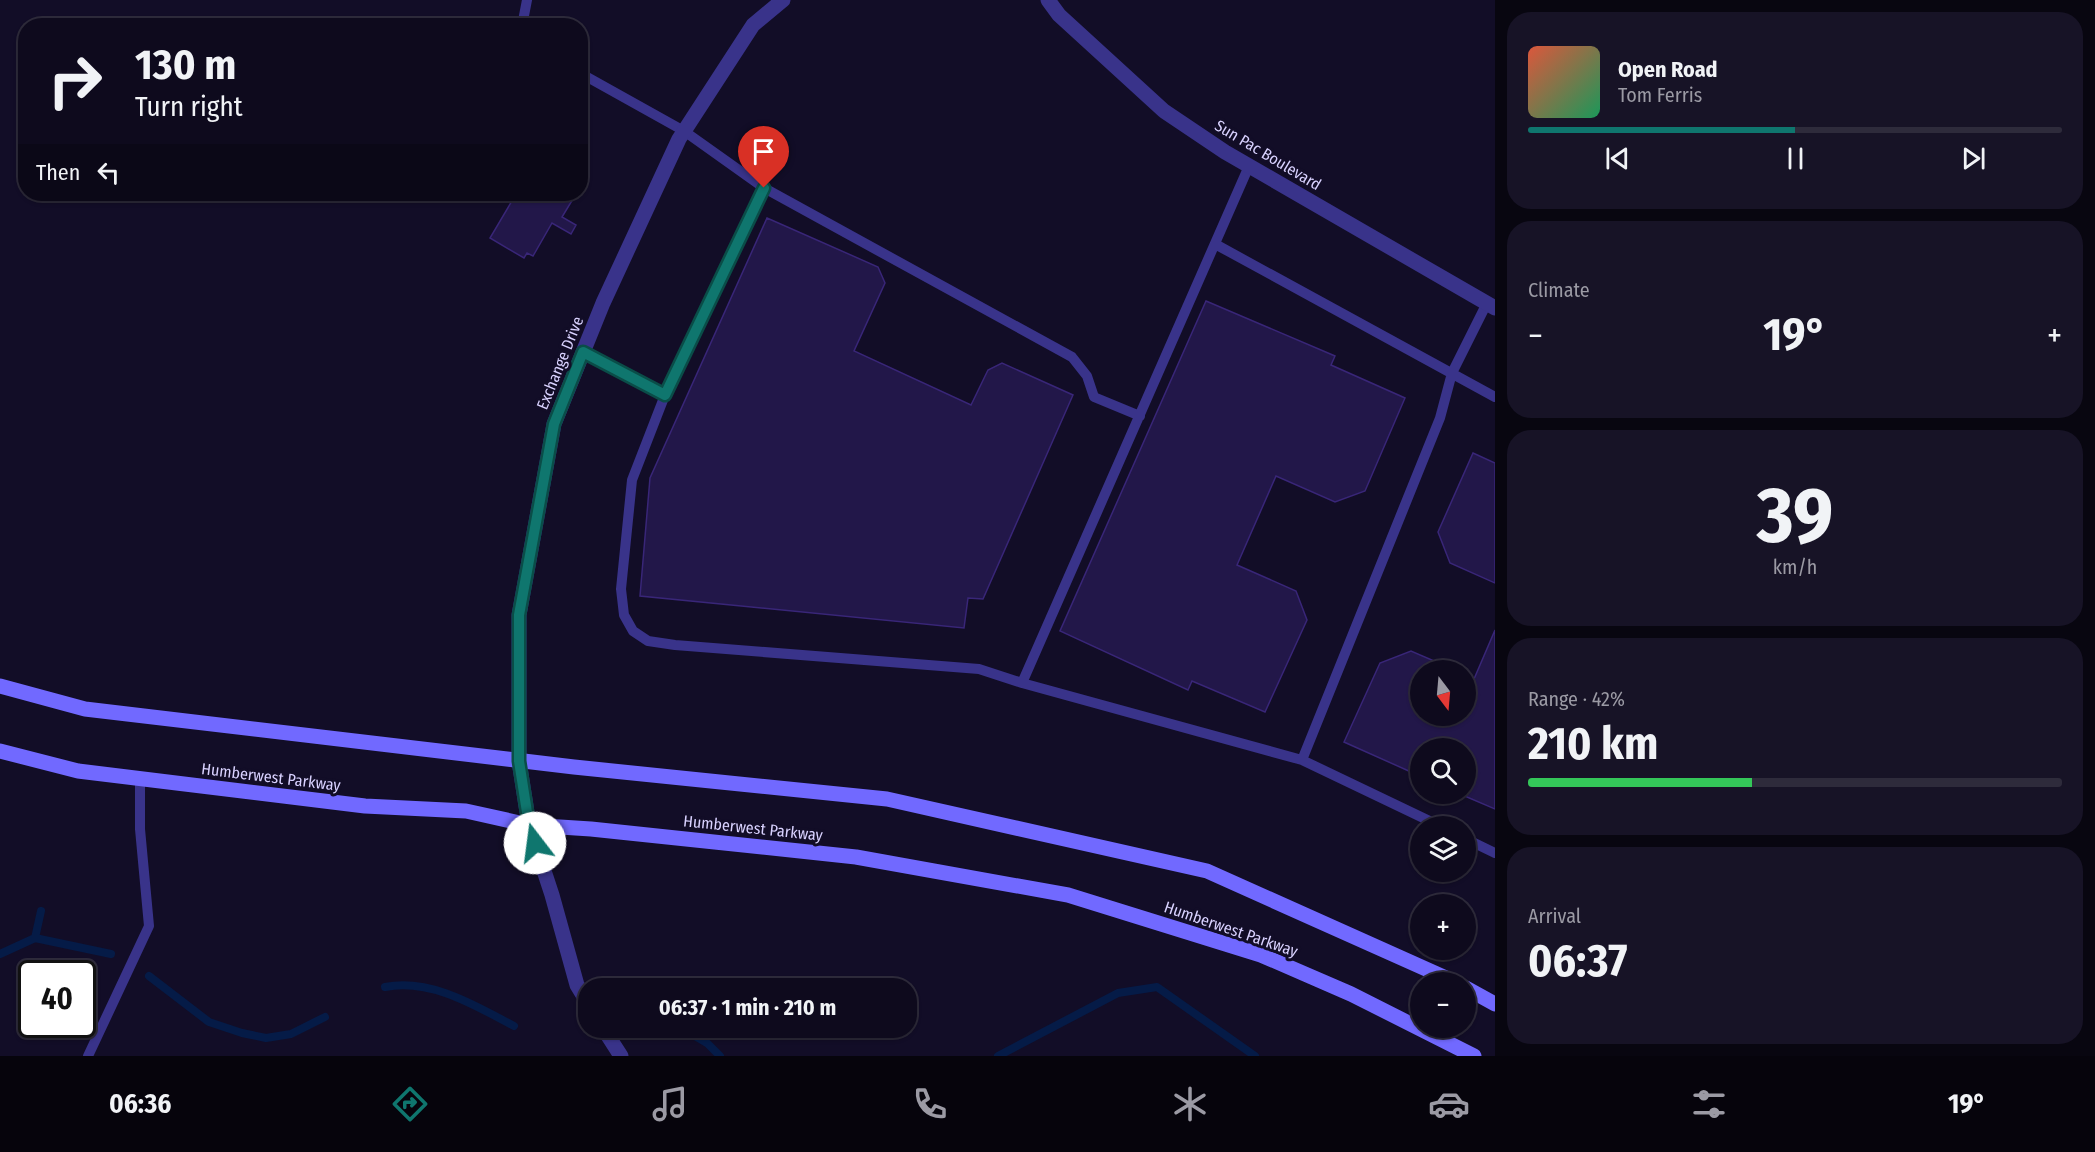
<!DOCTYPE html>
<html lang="en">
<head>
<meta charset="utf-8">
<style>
	:root { --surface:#0e0a1d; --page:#171326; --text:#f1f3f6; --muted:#9b9aa4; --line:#2e2b3b; --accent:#0f766e }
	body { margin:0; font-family:"Fira Sans Condensed",sans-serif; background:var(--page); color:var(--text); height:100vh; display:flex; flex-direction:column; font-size:22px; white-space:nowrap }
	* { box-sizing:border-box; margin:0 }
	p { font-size:20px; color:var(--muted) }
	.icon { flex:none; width:33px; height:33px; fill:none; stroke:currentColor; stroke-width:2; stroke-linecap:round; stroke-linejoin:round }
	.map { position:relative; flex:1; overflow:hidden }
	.drawer { display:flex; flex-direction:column; gap:12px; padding:12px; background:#080610; width:600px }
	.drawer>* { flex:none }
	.banner { position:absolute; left:18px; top:18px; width:570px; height:183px; border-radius:24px; box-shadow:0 2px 4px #0004,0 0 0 2px var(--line); background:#0e0a1d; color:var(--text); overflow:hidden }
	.needle { width:39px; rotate:164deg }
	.fabs { position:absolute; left:1410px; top:660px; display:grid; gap:12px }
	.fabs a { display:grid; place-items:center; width:66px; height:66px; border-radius:50%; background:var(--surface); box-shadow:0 2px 4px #0004,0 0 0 2px var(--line); font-size:30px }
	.speed { position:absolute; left:18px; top:960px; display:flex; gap:12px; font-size:30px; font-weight:700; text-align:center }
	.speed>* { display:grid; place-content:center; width:78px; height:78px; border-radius:50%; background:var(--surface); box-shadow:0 2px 4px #0004,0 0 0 2px var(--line); line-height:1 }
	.speed .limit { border:3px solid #111; border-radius:9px; background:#fff; color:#111 }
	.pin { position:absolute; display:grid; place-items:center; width:51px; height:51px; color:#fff; margin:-62px -26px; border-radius:50% 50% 50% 0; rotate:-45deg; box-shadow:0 0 6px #0007 }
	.pin .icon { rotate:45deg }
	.me { position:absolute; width:66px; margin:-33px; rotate:345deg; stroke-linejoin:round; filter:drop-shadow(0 0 4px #0008) }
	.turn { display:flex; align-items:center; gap:21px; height:126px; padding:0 18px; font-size:27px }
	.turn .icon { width:78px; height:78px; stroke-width:2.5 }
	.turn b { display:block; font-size:42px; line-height:51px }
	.then { display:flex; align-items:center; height:57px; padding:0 18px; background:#0003; gap:12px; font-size:22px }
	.big { font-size:45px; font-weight:700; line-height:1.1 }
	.drawer .tile { flex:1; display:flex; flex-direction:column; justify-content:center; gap:9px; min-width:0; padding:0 21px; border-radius:24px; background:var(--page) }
	.drawer .dial { align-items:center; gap:0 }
	.dial b { font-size:78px; line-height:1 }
	.song { display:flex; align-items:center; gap:18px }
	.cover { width:72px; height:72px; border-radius:9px; background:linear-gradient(135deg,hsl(10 70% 55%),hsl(150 70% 35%)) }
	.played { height:6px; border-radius:3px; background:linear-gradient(90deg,var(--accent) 50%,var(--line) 50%) }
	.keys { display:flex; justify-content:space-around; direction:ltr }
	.heat { display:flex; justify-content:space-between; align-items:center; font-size:33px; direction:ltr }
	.charge { height:9px; border-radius:4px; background:linear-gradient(90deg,#34c759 42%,var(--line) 0) }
	.trip { position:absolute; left:578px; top:978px; width:339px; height:60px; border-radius:24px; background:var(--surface); box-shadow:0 2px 4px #0004,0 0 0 2px var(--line); font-weight:700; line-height:60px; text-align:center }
	.tabs { display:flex; height:96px; justify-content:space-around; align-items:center; background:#06040c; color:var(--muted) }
	.tabs .icon { width:42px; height:42px }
	.tabs .active { color:var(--accent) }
	.tabs b { font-size:27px; color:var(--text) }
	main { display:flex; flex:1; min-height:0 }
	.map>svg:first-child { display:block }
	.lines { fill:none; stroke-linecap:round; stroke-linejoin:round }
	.stream { stroke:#051b47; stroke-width:8 }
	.building { fill:#221749; stroke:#392678; stroke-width:1.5 }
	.service { stroke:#39338a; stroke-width:10 }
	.minor { stroke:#39338a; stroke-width:15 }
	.tertiary { stroke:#39338a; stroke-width:15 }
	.secondary { stroke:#7169ff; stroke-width:15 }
	.route-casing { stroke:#0a4d48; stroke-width:15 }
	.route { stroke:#0f766e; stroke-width:10 }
	.labels { text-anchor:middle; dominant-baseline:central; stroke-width:6; stroke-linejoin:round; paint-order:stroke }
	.street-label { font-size:16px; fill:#d9d2ff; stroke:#120d27 }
</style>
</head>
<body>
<main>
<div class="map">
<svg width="1495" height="1056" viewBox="0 0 1495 1056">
	<rect width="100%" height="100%" fill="#120d27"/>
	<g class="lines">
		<path class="stream" d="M35,938L41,911
			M0,954L35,938L111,954
			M149,976L209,1022L242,1033L266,1038L291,1034L325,1017
			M385,987C431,978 476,1006 514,1026
			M690,1033L707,1043L720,1056
			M998,1056L1118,993L1157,987L1255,1056"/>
	</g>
	<path class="building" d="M516,194H576L562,217L576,225L571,234L552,223L533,256L527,253L524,258L490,238Z
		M767,218L878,267L885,283L854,351L971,405L988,370L1002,363L1073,395L983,599L968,598L964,628L640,596L650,478Z
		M1206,301L1335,356L1331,365L1405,398L1365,491L1335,502L1276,476L1237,565L1296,591L1307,620L1265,712L1192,681L1188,690L1060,631Z
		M1473,453L1495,463V583L1450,563L1438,532Z
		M1495,630V809L1460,794H1466V748H1420V776L1344,742L1380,663L1411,651L1455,670H1420V716H1466V675L1474,679Z"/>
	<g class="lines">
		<path class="service" d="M522,26L527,0
			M580,73L684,131L764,188L665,395L632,480L621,589L624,615L633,631L648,641L675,645L979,669L1022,683L1249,166
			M764,188L1072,357L1087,376L1094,397L1140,416
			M1215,244L1495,397
			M583,353L665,395
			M1022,683L1302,760L1440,826
			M1302,760L1440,418L1452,373L1487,303
			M1466,839L1495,853
			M88,1056L149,926L140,829V779"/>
		<path class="minor" d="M1048,0L1059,15L1164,111L1225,152L1495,308
			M529,825L519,761V615L554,424L603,303L679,139L753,25L783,0"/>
		<path class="tertiary" d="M529,825L552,895L577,985L588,1003
			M603,1028L621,1056"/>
		<path class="secondary" d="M0,686L85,709L574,767L887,799L1207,871L1455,982
			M0,751L78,771L365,806L466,811L529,825L591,829L856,857L1068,895L1261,955L1351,994L1474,1056
			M1466,988L1495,1004"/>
	</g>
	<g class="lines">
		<g class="route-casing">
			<path id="route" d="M535,843L529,825L519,761V615L554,424L583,352L665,395L764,188"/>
		</g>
		<use href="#route" class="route"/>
	</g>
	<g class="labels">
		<g class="street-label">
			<text transform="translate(1268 155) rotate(31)">Sun Pac Boulevard</text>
			<text transform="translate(560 363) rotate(-68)">Exchange Drive</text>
			<text transform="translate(271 777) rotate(7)">Humberwest Parkway</text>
			<text transform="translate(753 828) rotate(6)">Humberwest Parkway</text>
			<text transform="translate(1231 929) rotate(19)">Humberwest Parkway</text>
		</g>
	</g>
</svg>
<div class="fabs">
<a><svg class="needle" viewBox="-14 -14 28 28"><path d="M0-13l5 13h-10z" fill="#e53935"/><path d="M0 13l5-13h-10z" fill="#9b9aa4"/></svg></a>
<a><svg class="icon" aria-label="search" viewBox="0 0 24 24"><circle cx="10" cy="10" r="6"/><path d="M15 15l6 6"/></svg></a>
<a><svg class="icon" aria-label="layers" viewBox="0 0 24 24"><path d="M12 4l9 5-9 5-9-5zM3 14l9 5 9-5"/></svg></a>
<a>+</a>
<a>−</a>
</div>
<div class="speed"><div class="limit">40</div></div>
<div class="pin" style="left:764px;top:188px;background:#d93025"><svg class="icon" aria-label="arrive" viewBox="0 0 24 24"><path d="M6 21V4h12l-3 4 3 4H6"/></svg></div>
<svg class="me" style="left:535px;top:843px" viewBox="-20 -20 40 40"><circle r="19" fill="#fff"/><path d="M0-13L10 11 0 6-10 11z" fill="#0f766e"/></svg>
<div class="trip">06:37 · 1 min · 210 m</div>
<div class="banner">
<div class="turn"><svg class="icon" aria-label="right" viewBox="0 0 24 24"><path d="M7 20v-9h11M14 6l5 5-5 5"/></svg><div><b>130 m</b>Turn right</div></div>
<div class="then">Then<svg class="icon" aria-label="left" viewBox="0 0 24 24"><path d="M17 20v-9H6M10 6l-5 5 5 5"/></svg></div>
</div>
</div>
<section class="drawer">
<div class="tile">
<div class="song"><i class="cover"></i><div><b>Open Road</b><p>Tom Ferris</p></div></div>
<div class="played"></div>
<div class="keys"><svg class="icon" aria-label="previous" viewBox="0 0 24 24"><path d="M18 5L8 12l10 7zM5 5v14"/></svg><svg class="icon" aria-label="pause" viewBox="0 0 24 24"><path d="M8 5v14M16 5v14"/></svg><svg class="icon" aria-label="next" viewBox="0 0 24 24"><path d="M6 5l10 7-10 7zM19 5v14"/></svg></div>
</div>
<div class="tile"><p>Climate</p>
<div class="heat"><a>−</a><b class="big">19°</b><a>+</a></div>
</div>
<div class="tile dial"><b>39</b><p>km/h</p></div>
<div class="tile"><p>Range · 42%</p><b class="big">210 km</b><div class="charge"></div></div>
<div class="tile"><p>Arrival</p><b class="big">06:37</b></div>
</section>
</main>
<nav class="tabs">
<b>06:36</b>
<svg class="icon active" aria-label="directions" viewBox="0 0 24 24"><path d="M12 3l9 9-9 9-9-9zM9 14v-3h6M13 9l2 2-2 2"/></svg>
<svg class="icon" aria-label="music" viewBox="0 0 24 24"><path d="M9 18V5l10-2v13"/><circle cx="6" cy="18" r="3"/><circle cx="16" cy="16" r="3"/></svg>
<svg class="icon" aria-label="phone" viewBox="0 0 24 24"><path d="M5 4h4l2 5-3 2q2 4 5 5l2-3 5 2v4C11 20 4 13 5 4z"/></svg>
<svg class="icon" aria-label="climate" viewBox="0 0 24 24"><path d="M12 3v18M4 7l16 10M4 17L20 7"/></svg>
<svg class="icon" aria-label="car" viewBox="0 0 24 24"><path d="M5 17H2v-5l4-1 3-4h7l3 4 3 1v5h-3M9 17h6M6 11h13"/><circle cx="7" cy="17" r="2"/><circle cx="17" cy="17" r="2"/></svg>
<svg class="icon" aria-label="filters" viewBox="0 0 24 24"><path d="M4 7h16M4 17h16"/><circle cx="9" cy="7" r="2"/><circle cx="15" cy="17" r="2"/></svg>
<b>19°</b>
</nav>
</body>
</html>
